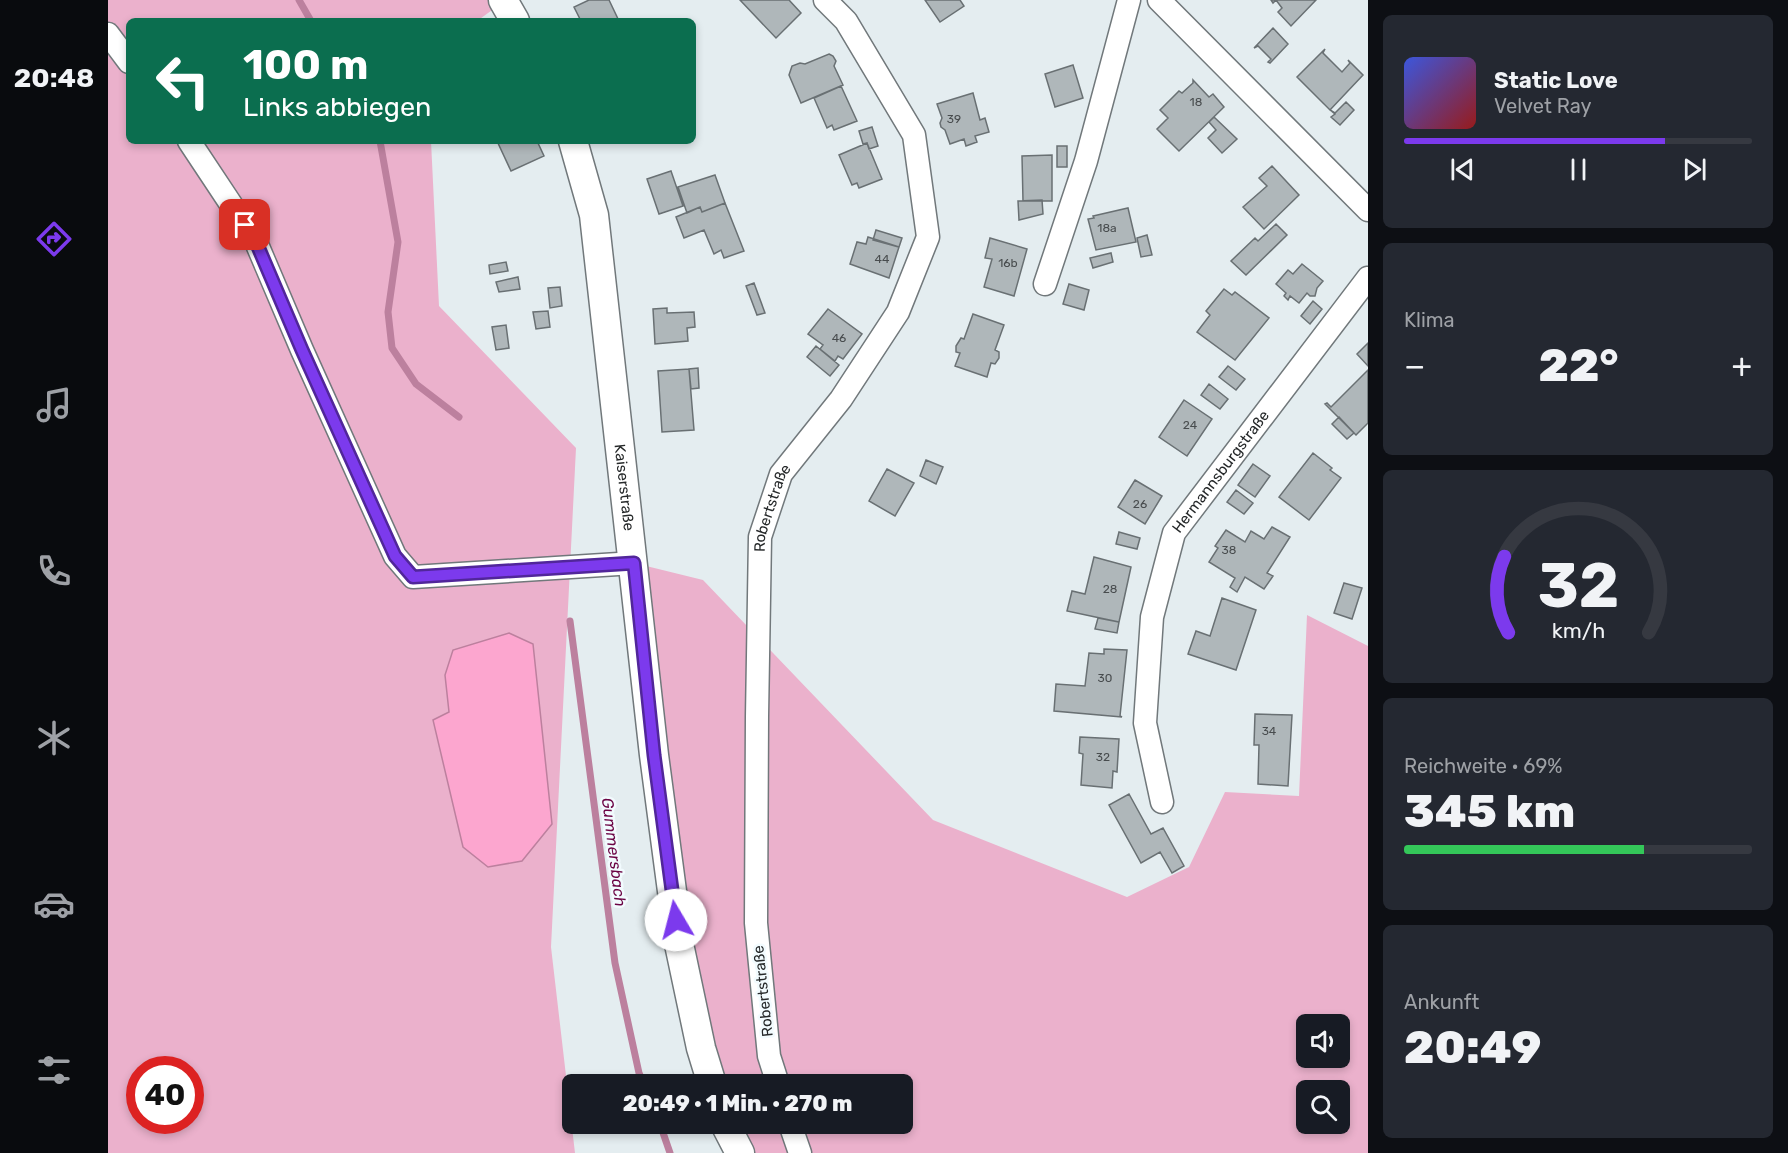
<!DOCTYPE html>
<html lang="de">
<head>
<meta charset="utf-8">
<style>
	:root { --surface:#171b24; --page:#242831; --text:#f1f3f6; --muted:#9ea1a6; --line:#363941; --accent:#7c3aed }
	body { margin:0; font-family:Rubik,sans-serif; background:var(--page); color:var(--text); height:100vh; display:flex; flex-direction:column; font-size:22px; white-space:nowrap }
	* { box-sizing:border-box; margin:0 }
	p { font-size:20px; color:var(--muted) }
	.icon { flex:none; width:33px; height:33px; fill:none; stroke:currentColor; stroke-width:2; stroke-linecap:round; stroke-linejoin:round }
	.map { position:relative; flex:1; overflow:hidden }
	.details { display:flex; flex-direction:column; gap:15px; padding:15px; background:#0d0f14; width:420px }
	.details>* { flex:none }
	.hud { position:absolute; left:18px; top:18px; width:570px; height:126px; border-radius:9px; box-shadow:0 3px 9px #0003; background:#0b6e4f; color:#fff; overflow:hidden }
	.fabs { position:absolute; left:1188px; top:1014px; display:grid; gap:12px }
	.fabs a { display:grid; place-items:center; width:54px; height:54px; border-radius:9px; background:var(--surface); box-shadow:0 3px 9px #0003; font-size:30px }
	.speed { position:absolute; left:18px; top:1056px; display:flex; gap:12px; font-size:30px; font-weight:700; text-align:center }
	.speed>* { display:grid; place-content:center; width:78px; height:78px; border-radius:50%; background:var(--surface); box-shadow:0 3px 9px #0003; line-height:1 }
	.speed .limit { border:9px solid #d22; background:#fff; color:#111 }
	.pin { position:absolute; display:grid; place-items:center; width:51px; height:51px; color:#fff; margin:-26px; border-radius:12px; box-shadow:0 3px 9px #0006 }
	.me { position:absolute; width:66px; margin:-33px; rotate:352deg; stroke-linejoin:round; filter:drop-shadow(0 0 4px #0008) }
	.turn { display:flex; align-items:center; gap:21px; height:126px; padding:0 18px; font-size:27px }
	.turn .icon { width:78px; height:78px; stroke-width:2.5 }
	.turn b { display:block; font-size:42px; line-height:51px }
	.big { font-size:45px; font-weight:800; line-height:1.1 }
	.details .tile { flex:1; display:flex; flex-direction:column; justify-content:center; gap:9px; min-width:0; padding:0 21px; border-radius:9px; background:var(--page) }
	.details .dial { align-items:center; gap:0 }
	.dial svg { height:156px; overflow:visible; fill:none; stroke:var(--line); stroke-width:7; stroke-linecap:round; text-anchor:middle }
	.dial text { fill:var(--text); stroke:none }
	.song { display:flex; align-items:center; gap:18px }
	.cover { width:72px; height:72px; border-radius:9px; background:linear-gradient(135deg,hsl(230 70% 55%),hsl(0 70% 35%)) }
	.played { height:6px; border-radius:3px; background:linear-gradient(90deg,var(--accent) 75%,var(--line) 75%) }
	.keys { display:flex; justify-content:space-around; direction:ltr }
	.heat { display:flex; justify-content:space-between; align-items:center; font-size:33px; direction:ltr }
	.charge { height:9px; border-radius:4px; background:linear-gradient(90deg,#34c759 69%,var(--line) 0) }
	.trip { position:absolute; left:454px; top:1074px; width:351px; height:60px; border-radius:9px; background:var(--surface); box-shadow:0 3px 9px #0003; font-weight:800; line-height:60px; text-align:center }
	main { display:flex; flex:1; min-height:0 }
	.menu { display:flex; flex-direction:column; width:108px; justify-content:space-around; align-items:center; background:#090b0e; color:var(--muted) }
	.menu .icon { width:42px; height:42px }
	.menu .current { color:var(--accent) }
	.menu b { font-size:27px; color:var(--text) }
	.map>svg:first-child { display:block }
	.green { fill:#ebb1cc; fill-rule:evenodd }
	.water { fill:#fca6cf; stroke:#bc809e; stroke-width:1.5 }
	.lines { fill:none; stroke-linecap:round; stroke-linejoin:round }
	.stream { stroke:#bc809e; stroke-width:7 }
	.building { fill:#afb7ba; stroke:#697073; stroke-width:1.5 }
	.minor-casing { stroke:#71787b; stroke-width:25 }
	.tertiary-casing { stroke:#71787b; stroke-width:31 }
	.minor { stroke:#fff; stroke-width:22 }
	.tertiary { stroke:#fff; stroke-width:28 }
	.route-casing { stroke:#51269a; stroke-width:15 }
	.route { stroke:#7c3aed; stroke-width:10 }
	.labels { text-anchor:middle; dominant-baseline:central; stroke-width:5; stroke-linejoin:round; paint-order:stroke }
	.number-label { font-size:12px; fill:#484c4e }
	.street-label { font-size:15px; fill:#26292a; stroke:#f2fbfe }
	.water-label { font-size:16px; font-style:italic; fill:#6b0444; stroke:#f2fbfe }
</style>
</head>
<body>
<main>
<nav class="menu">
<b>20:48</b>
<svg class="icon current" aria-label="directions" viewBox="0 0 24 24"><path d="M12 3l9 9-9 9-9-9zM9 14v-3h6M13 9l2 2-2 2"/></svg>
<svg class="icon" aria-label="music" viewBox="0 0 24 24"><path d="M9 18V5l10-2v13"/><circle cx="6" cy="18" r="3"/><circle cx="16" cy="16" r="3"/></svg>
<svg class="icon" aria-label="phone" viewBox="0 0 24 24"><path d="M5 4h4l2 5-3 2q2 4 5 5l2-3 5 2v4C11 20 4 13 5 4z"/></svg>
<svg class="icon" aria-label="climate" viewBox="0 0 24 24"><path d="M12 3v18M4 7l16 10M4 17L20 7"/></svg>
<svg class="icon" aria-label="car" viewBox="0 0 24 24"><path d="M5 17H2v-5l4-1 3-4h7l3 4 3 1v5h-3M9 17h6M6 11h13"/><circle cx="7" cy="17" r="2"/><circle cx="17" cy="17" r="2"/></svg>
<svg class="icon" aria-label="filters" viewBox="0 0 24 24"><path d="M4 7h16M4 17h16"/><circle cx="9" cy="7" r="2"/><circle cx="15" cy="17" r="2"/></svg>
</nav>
<div class="map">
<svg width="1260" height="1153" viewBox="0 0 1260 1153">
	<rect width="100%" height="100%" fill="#e4edf0"/>
	<path class="green" d="M0,0H398L369,21H21V141H323L331,306L468,448L443,947L467,1153H0ZM32,1070H82V1120H32Z
		M526,563L595,580L825,820L1019,897L1081,867L1117,792L1191,796L1199,615L1260,646V1153H632L617,1124H795V1084H604ZM1198,1024H1232V1058H1198ZM1198,1090H1232V1124H1198Z"/>
	<path class="water" d="M401,633L425,644L444,824L414,861L380,867L355,847L325,720L341,712L337,675L345,650Z"/>
	<g class="lines">
		<path class="stream" d="M191,0L203,21
			M272,141L290,242L280,312L284,348L308,384L351,417
			M462,621L507,963L531,1073L536,1084
			M552,1124L562,1153"/>
	</g>
	<path class="building" d="M481,0H501L511,21H473L466,7Z
		M632,0H681L693,13L668,38Z
		M817,0H852L856,6L832,22Z
		M1163,0H1208L1183,26L1170,12L1174,8L1168,0L1165,3Z
		M1165,28L1180,44L1162,63L1160,62L1163,59L1150,46L1146,48Z
		M1217,49L1215,53L1234,72L1242,63L1240,60L1255,75L1222,110L1189,77Z
		M721,54L725,56L728,61L726,66L735,85L693,103L681,75L684,66L692,63L697,64Z
		M965,65L975,98L947,107L937,74Z
		M1085,80L1101,97L1105,94L1116,107L1071,151L1049,129L1060,118L1052,110L1071,91L1074,93L1085,83Z
		M733,86L749,121L726,130L724,125L719,128L706,98Z
		M865,93L872,120L877,118L881,132L867,136L869,142L858,146L856,139L842,144L837,130L833,127L832,123L834,118L829,104Z
		M1238,102L1246,110L1232,125L1223,117L1227,114L1222,110L1227,113Z
		M1106,117L1129,139L1114,153L1100,138L1108,130L1101,122Z
		M764,127L770,146L761,149L759,143L755,144L751,131Z
		M389,141H429L436,156L403,171Z
		M759,143L774,179L751,188L749,183L744,185L731,155Z
		M949,146H959V167H949Z
		M944,155V201H915L914,156Z
		M1164,166L1191,195L1156,229L1135,207L1159,186L1151,178Z
		M563,171L575,206L551,214L539,179Z
		M607,175L617,203L594,212L592,207L579,213L570,187Z
		M934,200L935,214L911,220L910,201Z
		M617,203L636,251L616,258L613,250L606,254L596,230L576,238L568,217L592,207L594,212Z
		M1020,208L1028,242L988,250L980,219L986,218L985,216Z
		M1168,224L1179,235L1138,275L1123,261L1147,238L1150,241Z
		M768,230L794,238L791,247L765,240Z
		M1039,235L1044,255L1033,257L1029,238Z
		M760,237L791,247L781,278L742,264L749,242L758,244Z
		M882,238L919,249L906,296L876,287L884,259L877,258Z
		M1003,253L1005,262L985,268L982,258Z
		M398,262L400,271L382,274L381,265Z
		M1194,264L1215,281L1209,288L1207,296H1202L1199,293L1191,303L1182,296L1180,300L1176,296L1178,293L1168,284L1180,270L1185,274Z
		M410,277L412,289L391,292L388,282Z
		M646,283L657,313L649,315L638,286Z
		M961,284L981,290L976,310L955,304Z
		M452,287L454,306L442,308L440,288Z
		M1116,289L1124,295L1127,292L1161,318L1127,360L1089,332L1102,315L1098,311Z
		M1205,301L1214,309L1202,324L1193,316Z
		M559,308V313L586,312L587,327L579,328L580,341L547,344L545,309Z
		M720,309L754,334L735,359L730,356L727,361L712,349L715,345L700,334Z
		M440,311L442,327L428,329L425,312Z
		M865,314L896,325L887,350L891,352V358L887,364L883,363L879,377L847,366L852,353L848,352V346L853,338L856,339Z
		M398,325L401,348L388,350L384,327Z
		M1260,343V366L1249,354Z
		M708,346L731,365L722,376L699,357Z
		M1120,366L1137,379L1128,390L1111,377Z
		M590,368L591,388L583,389L581,369Z
		M581,369L586,430L554,432L550,371Z
		M1260,370V423L1248,435L1217,404L1219,403L1223,407Z
		M1101,384L1120,399L1112,409L1093,395Z
		M1076,400L1104,419L1079,456L1051,437Z
		M1231,417L1246,433L1239,439L1224,424Z
		M1205,453L1224,468L1222,470L1233,478L1201,520L1171,497Z
		M818,460L835,467L828,484L812,476Z
		M1145,464L1162,476L1147,497L1130,485Z
		M779,469L806,483L787,516L761,501Z
		M1027,480L1054,496L1037,524L1010,507Z
		M1128,490L1145,503L1136,514L1119,502Z
		M1164,527L1182,537L1159,573L1165,576L1156,589L1137,577L1129,592L1122,587L1127,578L1101,562L1110,548L1107,546L1118,530L1137,542L1143,531L1156,539Z
		M1011,532L1032,538L1029,549L1008,544Z
		M986,557L1023,567L1011,622L959,611L964,591L977,594Z
		M1236,583L1254,588L1244,619L1226,613Z
		M1114,598L1148,610L1128,670L1080,654L1088,631L1102,636Z
		M990,618L1011,622L1009,633L987,629Z
		M996,649L1019,650L1012,716L1014,717L946,711L948,684L977,686L981,653L996,654Z
		M1147,714L1184,715L1180,786L1150,784L1151,745H1146Z
		M972,737L1011,739L1009,772L1005,771L1004,788L973,785L975,754L971,753Z
		M1021,794L1043,834L1055,828L1076,866L1064,873L1052,852L1033,863L1001,805Z"/>
	<g class="lines">
		<g class="minor-casing">
			<g id="minor">
				<path d="M1051,0L1260,210"/>
				<path d="M0,34L21,62"/>
				<path d="M81,141L148,242L194,350L287,556L305,577L526,563"/>
				<path d="M937,284L978,161L1021,0"/>
				<path id="s1" d="M1054,802L1037,723L1044,617L1066,533L1260,278"/>
				<path id="s2" d="M670,1084L661,1056L648,923L649,716L652,537L673,474L733,399L790,312L820,237L806,135L738,21L717,0"/>
				<path d="M682,1124L692,1153"/>
			</g>
		</g>
		<g class="tertiary-casing">
			<g id="tertiary">
				<path d="M395,0L407,21"/>
				<path id="s3" d="M465,141L486,215L546,755L571,944L593,1048L604,1084"/>
				<path d="M617,1124L632,1153"/>
			</g>
		</g>
		<use href="#minor" class="minor"/>
		<use href="#tertiary" class="tertiary"/>
	</g>
	<g class="lines">
		<g class="route-casing">
			<path id="route" d="M137,225L148,242L194,350L287,556L305,577L526,563L546,755L568,920"/>
		</g>
		<use href="#route" class="route"/>
	</g>
	<g class="labels">
		<g class="number-label">
			<text x="1088" y="102">18</text>
			<text x="846" y="119">39</text>
			<text x="999" y="228">18a</text>
			<text x="774" y="259">44</text>
			<text x="900" y="263">16b</text>
			<text x="731" y="338">46</text>
			<text x="1082" y="425">24</text>
			<text x="1032" y="504">26</text>
			<text x="1121" y="550">38</text>
			<text x="1002" y="589">28</text>
			<text x="997" y="678">30</text>
			<text x="1161" y="731">34</text>
			<text x="995" y="757">32</text>
		</g>
		<g class="street-label">
			<text stroke="none"><textPath href="#s1" startOffset="351">Hermannsburgstraße</textPath></text>
			<text stroke="none"><textPath href="#s3" startOffset="351">Kaiserstraße</textPath></text>
			<text stroke="none"><textPath href="#s2" startOffset="580">Robertstraße</textPath></text>
			<text transform="translate(655 991) rotate(-96)">Robertstraße</text>
		</g>
		<g class="water-label">
			<text transform="translate(506 852) rotate(83)">Gummersbach</text>
		</g>
	</g>
</svg>
<div class="fabs">
<a><svg class="icon" aria-label="sound" viewBox="0 0 24 24"><path d="M4 9h4l5-4v14l-5-4H4zM17 9q2 3 0 6"/></svg></a>
<a><svg class="icon" aria-label="search" viewBox="0 0 24 24"><circle cx="10" cy="10" r="6"/><path d="M15 15l6 6"/></svg></a>
</div>
<div class="speed"><div class="limit">40</div></div>
<div class="pin" style="left:137px;top:225px;background:#d93025"><svg class="icon" aria-label="arrive" viewBox="0 0 24 24"><path d="M6 21V4h12l-3 4 3 4H6"/></svg></div>
<svg class="me" style="left:568px;top:920px" viewBox="-20 -20 40 40"><circle r="19" fill="#fff"/><path d="M0-13L10 11 0 6-10 11z" fill="#7c3aed"/></svg>
<div class="trip">20:49 · 1 Min. · 270 m</div>
<div class="hud">
<div class="turn"><svg class="icon" aria-label="left" viewBox="0 0 24 24"><path d="M17 20v-9H6M10 6l-5 5 5 5"/></svg><div><b>100 m</b>Links abbiegen</div></div>
</div>
</div>
<section class="details">
<div class="tile">
<div class="song"><i class="cover"></i><div><b>Static Love</b><p>Velvet Ray</p></div></div>
<div class="played"></div>
<div class="keys"><svg class="icon" aria-label="previous" viewBox="0 0 24 24"><path d="M18 5L8 12l10 7zM5 5v14"/></svg><svg class="icon" aria-label="pause" viewBox="0 0 24 24"><path d="M8 5v14M16 5v14"/></svg><svg class="icon" aria-label="next" viewBox="0 0 24 24"><path d="M6 5l10 7-10 7zM19 5v14"/></svg></div>
</div>
<div class="tile"><p>Klima</p>
<div class="heat"><a>−</a><b class="big">22°</b><a>+</a></div>
</div>
<div class="tile dial"><svg viewBox="0 0 100 80">
<path d="M14 69A42 42 0 1 1 86 69"/>
<path d="M14 69A42 42 0 0 1 12 30" stroke="#7c3aed"/>
<text x="50" y="56" font-size="32" font-weight="700">32</text>
<text x="50" y="72" font-size="11">km/h</text>
</svg></div>
<div class="tile"><p>Reichweite · 69%</p><b class="big">345 km</b><div class="charge"></div></div>
<div class="tile"><p>Ankunft</p><b class="big">20:49</b></div>
</section>
</main>
</body>
</html>
